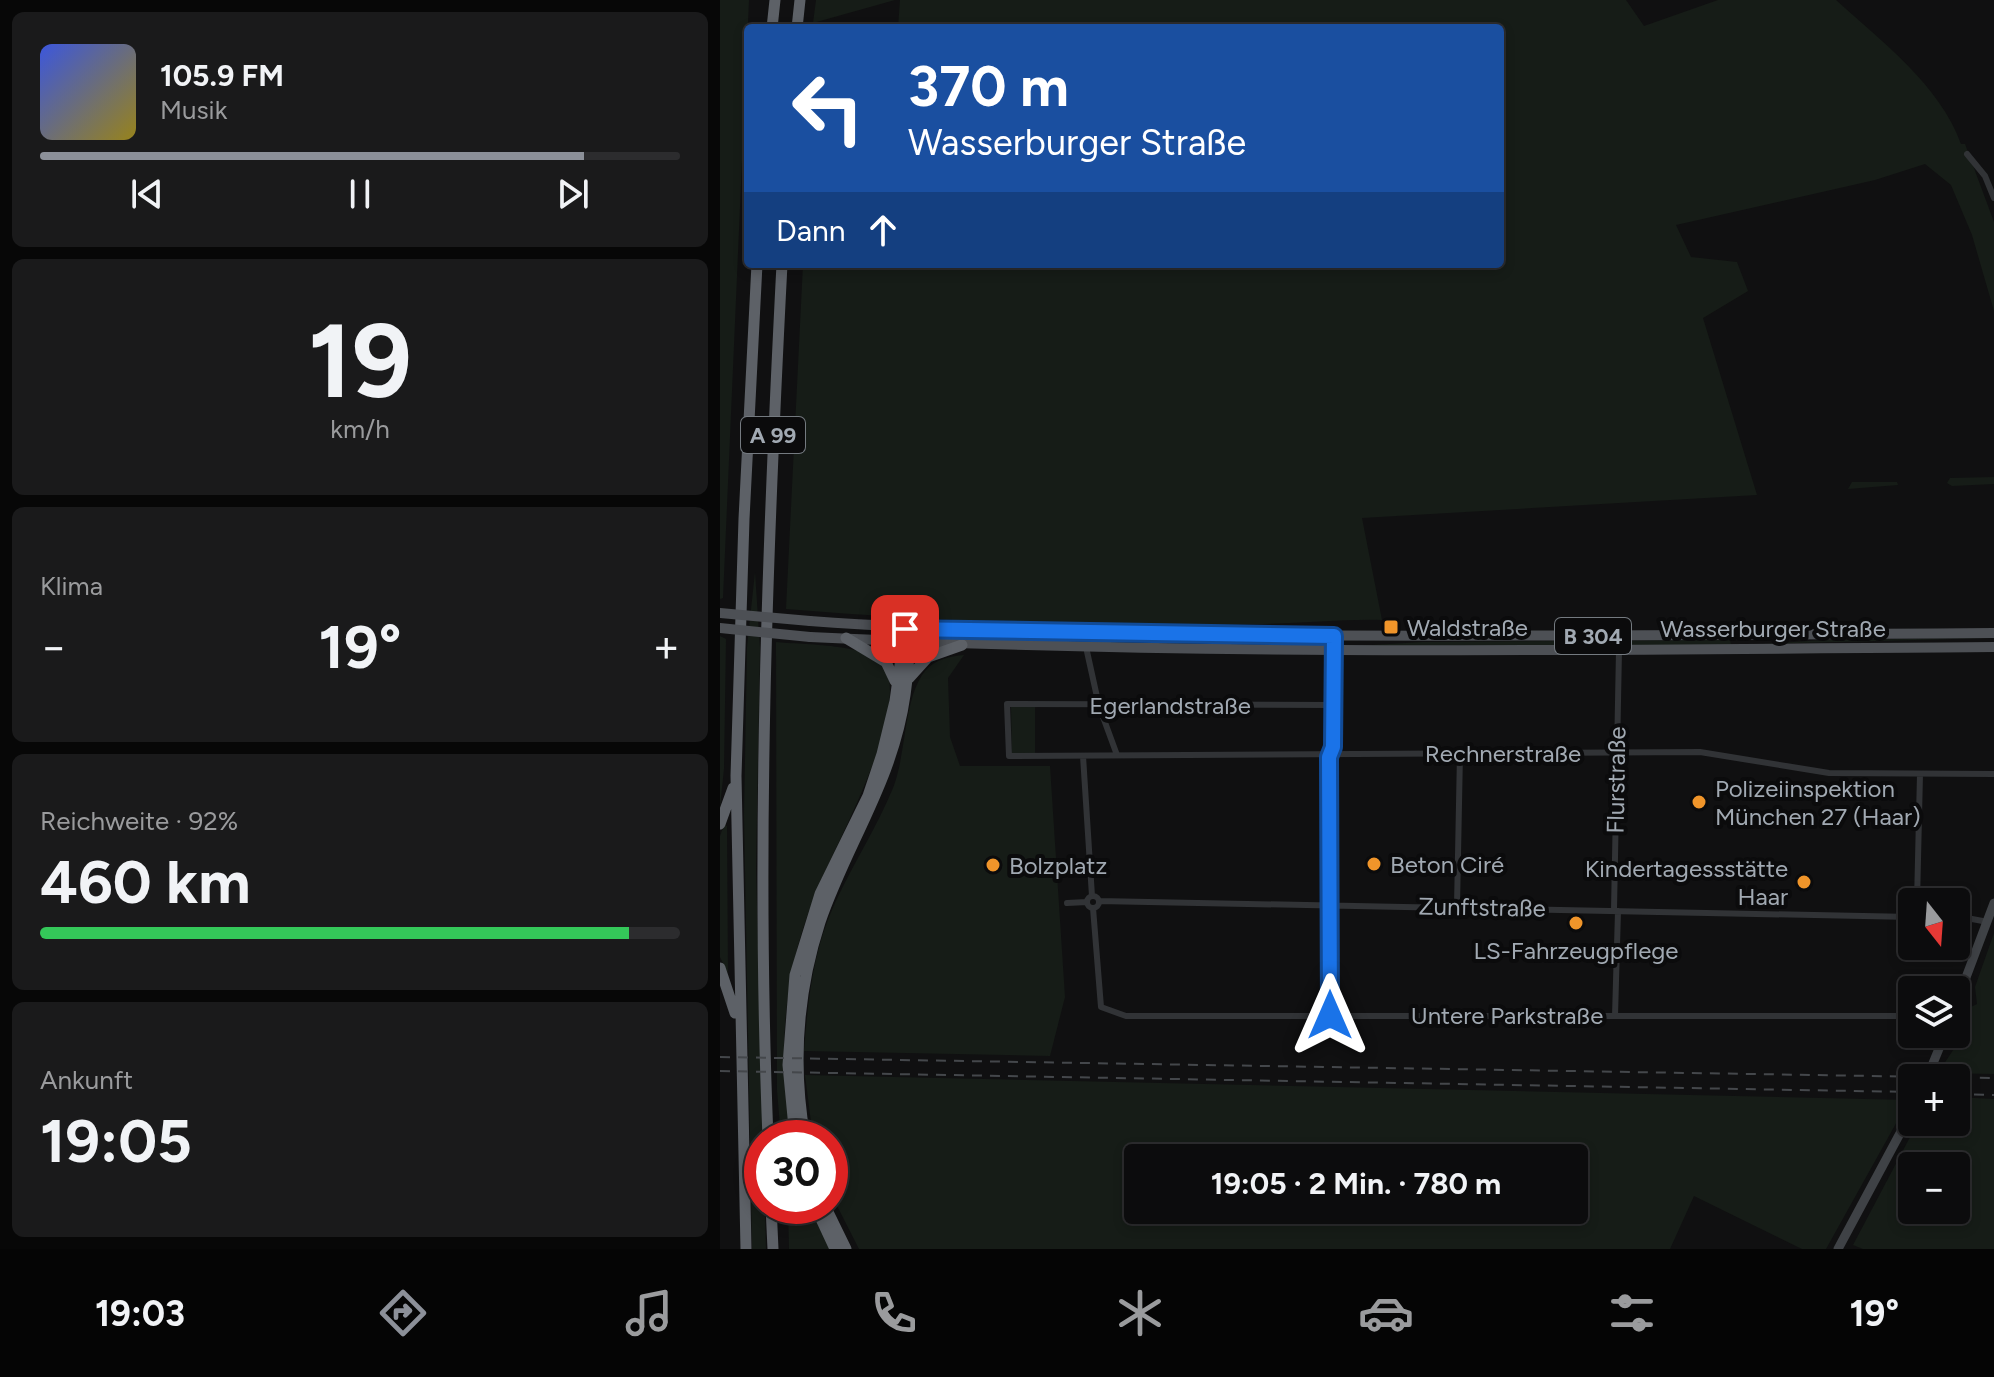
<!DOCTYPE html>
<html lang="de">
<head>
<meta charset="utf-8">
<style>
	:root { --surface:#0c0c0d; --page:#1a1a1b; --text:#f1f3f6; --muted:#9a9b9d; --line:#2c2c2e; --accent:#8c9099 }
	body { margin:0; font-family:Figtree,sans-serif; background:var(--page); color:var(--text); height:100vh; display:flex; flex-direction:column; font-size:30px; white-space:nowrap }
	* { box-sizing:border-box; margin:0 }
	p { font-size:26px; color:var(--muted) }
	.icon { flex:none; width:44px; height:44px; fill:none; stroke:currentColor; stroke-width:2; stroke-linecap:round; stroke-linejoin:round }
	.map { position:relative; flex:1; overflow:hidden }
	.panel { display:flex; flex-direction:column; gap:12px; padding:12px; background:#070707; width:720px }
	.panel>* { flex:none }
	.hud { position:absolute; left:24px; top:24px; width:760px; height:244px; border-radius:8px; box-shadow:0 4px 12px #0003,0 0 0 2px var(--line); background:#1a4fa0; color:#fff; overflow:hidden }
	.needle { width:52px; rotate:163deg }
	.tools { position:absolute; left:1178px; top:888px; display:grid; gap:16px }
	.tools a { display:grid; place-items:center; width:72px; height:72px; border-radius:8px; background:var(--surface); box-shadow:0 4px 12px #0003,0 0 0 2px var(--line); font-size:40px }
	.speed { position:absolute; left:24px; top:1120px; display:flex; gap:16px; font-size:40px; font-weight:700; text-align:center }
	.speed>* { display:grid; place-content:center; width:104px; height:104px; border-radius:50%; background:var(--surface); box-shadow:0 4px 12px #0003,0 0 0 2px var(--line); line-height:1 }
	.speed .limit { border:12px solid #d22; background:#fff; color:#111 }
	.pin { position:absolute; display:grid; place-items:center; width:68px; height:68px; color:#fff; margin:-34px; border-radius:16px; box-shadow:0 4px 12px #0006 }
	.me { position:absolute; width:88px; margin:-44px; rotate:0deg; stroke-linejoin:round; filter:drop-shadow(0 0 6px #0008) }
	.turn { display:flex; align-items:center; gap:28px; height:168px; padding:0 32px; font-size:36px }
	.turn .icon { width:104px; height:104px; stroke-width:2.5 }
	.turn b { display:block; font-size:56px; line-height:68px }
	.then { display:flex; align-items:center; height:76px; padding:0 32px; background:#0003; gap:16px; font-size:30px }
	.big { font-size:60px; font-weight:700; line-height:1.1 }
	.panel .widget { flex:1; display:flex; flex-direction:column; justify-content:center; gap:12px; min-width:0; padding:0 28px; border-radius:12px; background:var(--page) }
	.panel .dial { align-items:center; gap:0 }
	.dial b { font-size:104px; line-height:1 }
	.song { display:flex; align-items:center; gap:24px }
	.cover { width:96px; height:96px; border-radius:12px; background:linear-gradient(135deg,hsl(230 70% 55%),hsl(50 70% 35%)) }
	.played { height:8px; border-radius:4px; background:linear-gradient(90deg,var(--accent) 85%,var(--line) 85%) }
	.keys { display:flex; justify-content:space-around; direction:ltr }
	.heat { display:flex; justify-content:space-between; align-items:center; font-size:44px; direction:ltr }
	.charge { height:12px; border-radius:6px; background:linear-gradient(90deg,#34c759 92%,var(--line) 0) }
	.trip { position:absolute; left:404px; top:1144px; width:464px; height:80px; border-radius:8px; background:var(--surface); box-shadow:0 4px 12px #0003,0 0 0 2px var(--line); font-weight:700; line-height:80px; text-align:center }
	.menu { display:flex; height:128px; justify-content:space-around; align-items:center; background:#050505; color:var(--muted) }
	.menu .icon { width:56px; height:56px }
	.menu .current { color:var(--accent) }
	.menu b { font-size:36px; color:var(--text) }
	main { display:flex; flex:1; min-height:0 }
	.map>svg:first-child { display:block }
	.green { fill:#161c17; fill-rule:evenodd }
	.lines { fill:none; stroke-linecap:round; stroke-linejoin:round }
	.street { stroke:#313336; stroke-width:6 }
	.secondary { stroke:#3f4246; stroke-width:9 }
	.primary { stroke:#4d5055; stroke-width:10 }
	.highway { stroke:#5d6167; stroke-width:11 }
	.rail { stroke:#44474b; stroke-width:2; stroke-dasharray:10 8; stroke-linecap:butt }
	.primary-bridge { stroke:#4d5055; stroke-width:10 }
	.route-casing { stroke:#114b97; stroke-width:20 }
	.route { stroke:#1a73e8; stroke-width:14 }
	.poi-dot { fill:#f0952a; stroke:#0b0b0c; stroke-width:3 }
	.labels { text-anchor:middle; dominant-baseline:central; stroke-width:8; stroke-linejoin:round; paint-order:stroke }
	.shield { fill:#0b0b0c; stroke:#747a80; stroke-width:2 }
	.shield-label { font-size:22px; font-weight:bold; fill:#a1a9b2 }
	.poi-label { font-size:24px; fill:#a1a9b2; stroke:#0b0b0c; text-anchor:start }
	.street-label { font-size:24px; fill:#a1a9b2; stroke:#0b0b0c }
</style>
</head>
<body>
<main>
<section class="panel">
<div class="widget">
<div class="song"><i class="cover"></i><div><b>105.9 FM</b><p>Musik</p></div></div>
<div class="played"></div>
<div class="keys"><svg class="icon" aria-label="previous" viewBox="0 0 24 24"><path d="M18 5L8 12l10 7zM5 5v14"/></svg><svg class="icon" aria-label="pause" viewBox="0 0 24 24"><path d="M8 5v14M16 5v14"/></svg><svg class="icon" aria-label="next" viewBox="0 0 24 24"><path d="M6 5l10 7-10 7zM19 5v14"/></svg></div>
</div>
<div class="widget dial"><b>19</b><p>km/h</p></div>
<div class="widget"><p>Klima</p>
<div class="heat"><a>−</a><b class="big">19°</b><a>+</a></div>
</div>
<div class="widget"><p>Reichweite · 92%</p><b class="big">460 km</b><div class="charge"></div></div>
<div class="widget"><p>Ankunft</p><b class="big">19:05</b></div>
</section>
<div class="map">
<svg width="1274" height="1249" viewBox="0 0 1274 1249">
	<rect width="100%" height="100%" fill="#101011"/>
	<path class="green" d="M0,0H29L3,598L0,599Z
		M96,0H175L93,23Z
		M180,0H906L924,26L998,0H1116C1161,41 1220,85 1241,144H1245L1274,222V311L1252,235L1231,185L1205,164L1155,180L956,225L971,257L1017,262L1028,291L983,318L1037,495L642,518L662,620C619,619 577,624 534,624C378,627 222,622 66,609L83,264H780V28H178Z
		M1274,477V484L1232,486L1227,483L1230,478Z
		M1132,482H1177L1178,485L1128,489Z
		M35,572L40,648L36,868L46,1249H32L24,816L27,647Z
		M0,636L6,639L4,769L0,807Z
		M1274,638L1041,644L1103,640Z
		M1010,640L1011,645L636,646L702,642Z
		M56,642C82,645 152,643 165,667C189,712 119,838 100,883C90,907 81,932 75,958C61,1018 61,1077 72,1138H61L57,1090Z
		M244,655L228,678L230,737L240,766H330L345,997L330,1056L84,1051C88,1000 93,950 115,903C133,864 157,827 173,788C187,753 183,699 205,671C214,660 230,656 244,655Z
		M291,707H315V755L292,756Z
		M4,825L7,826L8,973L0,957V836Z
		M1274,933V1074L1218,1073L1243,1035L1239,1027L1247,1009L1257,1004L1255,987Z
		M85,1075L1189,1100L1106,1249H1082L974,1196L950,1249H139L110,1192V1138H93ZM418,1158H854V1210H418Z
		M1236,1097L1274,1099V1249H1143L1133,1245L1198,1122H1236ZM1192,1166H1236V1210H1192Z
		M68,1206H91L111,1249H69Z"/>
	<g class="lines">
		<path class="street" d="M1247,154L1265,176L1274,198
			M366,647L379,706L397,755
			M613,705L287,704L289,756L980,752L1109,773L1274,774
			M363,756L372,896
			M367 902a6 6 0 1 1 12 0a6 6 0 1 1-12 0Z
			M379,901L1192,917
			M1197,902L1200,774
			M347,903L367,902
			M737,906L740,753
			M373,908L381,1007L406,1016H1192
			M894,910L899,650
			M1236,916L1268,922
			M610,1015L609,757L613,747L614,636
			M895,1016L898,911"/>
		<path class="secondary" d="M1236,1004L1274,903
			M1209,1073L1225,1034
			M1118,1249L1192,1111"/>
		<path class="primary" d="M90,621C243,632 396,634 549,635C791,637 1032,635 1274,633
			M90,637C484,656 879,650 1274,647"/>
		<path class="highway" d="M52,28L55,0
			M77,28L80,0
			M126,638L166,662L175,681
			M189,678L208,657L242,645
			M0,824L13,788
			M0,968L15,1013
			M48,1138C36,847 47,555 62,264
			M75,1138L68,1065L75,975L100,894L148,796L162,754L175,701L185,629
			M85,1138C72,1064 77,993 100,922C127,843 173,781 185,695C188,673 191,652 185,629
			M51,1206L53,1249
			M95,1206L115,1249
			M105,1206L126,1249
			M26,1249L16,776L24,519L37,264"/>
		<path class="rail" d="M0,1057L1274,1078
			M0,1071L1192,1092
			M1236,1094L1274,1095"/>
		<path class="primary-bridge" d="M0,613L90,621
			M0,628L90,637"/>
	</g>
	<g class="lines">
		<g class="route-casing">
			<path id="route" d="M185,629L614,636L613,747L609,757L610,1015"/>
		</g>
		<use href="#route" class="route"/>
	</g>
	<g class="poi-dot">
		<rect x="663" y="619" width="16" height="16" rx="4"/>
		<circle cx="979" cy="802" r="8"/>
		<circle cx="654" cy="864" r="8"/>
		<circle cx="273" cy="865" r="8"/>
		<circle cx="1084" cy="882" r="8"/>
		<circle cx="856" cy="923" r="8"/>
	</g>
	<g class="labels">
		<g class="shield">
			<rect x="21" y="417" width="64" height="36" rx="6"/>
			<rect x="835" y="618" width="76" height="36" rx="6"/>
		</g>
		<g class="shield-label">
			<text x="53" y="435">A 99</text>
			<text x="873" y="636">B 304</text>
		</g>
		<g class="poi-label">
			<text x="687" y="627">Waldstraße</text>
			<text x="995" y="788">Polizeiinspektion<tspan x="995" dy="28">München 27 (Haar)</tspan></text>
			<text x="670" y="864">Beton Ciré</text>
			<text x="289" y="865">Bolzplatz</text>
			<text x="1068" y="868" text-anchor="end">Kindertagessstätte<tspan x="1068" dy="28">Haar</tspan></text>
			<text x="856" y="950" text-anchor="middle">LS-Fahrzeugpflege</text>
		</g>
		<g class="street-label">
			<text x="1053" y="628">Wasserburger Straße</text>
			<text x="450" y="705">Egerlandstraße</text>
			<text x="783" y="753">Rechnerstraße</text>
			<text transform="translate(896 780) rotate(-89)">Flurstraße</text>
			<text transform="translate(762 907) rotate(1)">Zunftstraße</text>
			<text x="787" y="1015">Untere Parkstraße</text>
		</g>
	</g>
</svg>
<div class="tools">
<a><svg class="needle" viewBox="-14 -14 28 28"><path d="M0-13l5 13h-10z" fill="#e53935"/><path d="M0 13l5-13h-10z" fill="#9a9b9d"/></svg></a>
<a><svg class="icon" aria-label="layers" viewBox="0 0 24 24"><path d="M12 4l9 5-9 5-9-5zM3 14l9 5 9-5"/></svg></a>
<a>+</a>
<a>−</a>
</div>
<div class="speed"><div class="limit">30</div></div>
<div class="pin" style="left:185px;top:629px;background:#d93025"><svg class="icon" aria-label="arrive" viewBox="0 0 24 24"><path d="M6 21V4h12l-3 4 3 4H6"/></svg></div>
<svg class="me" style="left:610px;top:1015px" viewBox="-20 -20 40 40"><path d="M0-17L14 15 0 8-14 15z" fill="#1a73e8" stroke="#fff" stroke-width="4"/></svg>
<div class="trip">19:05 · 2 Min. · 780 m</div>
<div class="hud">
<div class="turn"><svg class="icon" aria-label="left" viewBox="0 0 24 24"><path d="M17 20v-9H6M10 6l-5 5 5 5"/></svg><div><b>370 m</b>Wasserburger Straße</div></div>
<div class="then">Dann<svg class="icon" aria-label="ahead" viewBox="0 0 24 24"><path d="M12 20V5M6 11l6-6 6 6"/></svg></div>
</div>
</div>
</main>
<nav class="menu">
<b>19:03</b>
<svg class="icon current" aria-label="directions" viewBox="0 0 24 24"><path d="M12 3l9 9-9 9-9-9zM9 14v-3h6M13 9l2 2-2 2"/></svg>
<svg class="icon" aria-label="music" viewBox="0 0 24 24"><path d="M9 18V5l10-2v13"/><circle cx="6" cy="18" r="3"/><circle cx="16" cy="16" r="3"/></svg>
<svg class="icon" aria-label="phone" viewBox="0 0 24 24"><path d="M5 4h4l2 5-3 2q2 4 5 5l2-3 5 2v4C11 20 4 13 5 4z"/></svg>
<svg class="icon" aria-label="climate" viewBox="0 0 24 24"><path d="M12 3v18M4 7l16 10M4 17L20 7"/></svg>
<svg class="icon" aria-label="car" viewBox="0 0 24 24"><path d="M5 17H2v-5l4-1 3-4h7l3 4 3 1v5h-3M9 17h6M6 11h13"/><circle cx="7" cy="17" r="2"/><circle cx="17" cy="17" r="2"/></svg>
<svg class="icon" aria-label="filters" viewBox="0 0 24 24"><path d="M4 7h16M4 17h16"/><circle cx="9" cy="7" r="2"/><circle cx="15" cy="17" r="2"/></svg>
<b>19°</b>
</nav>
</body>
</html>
